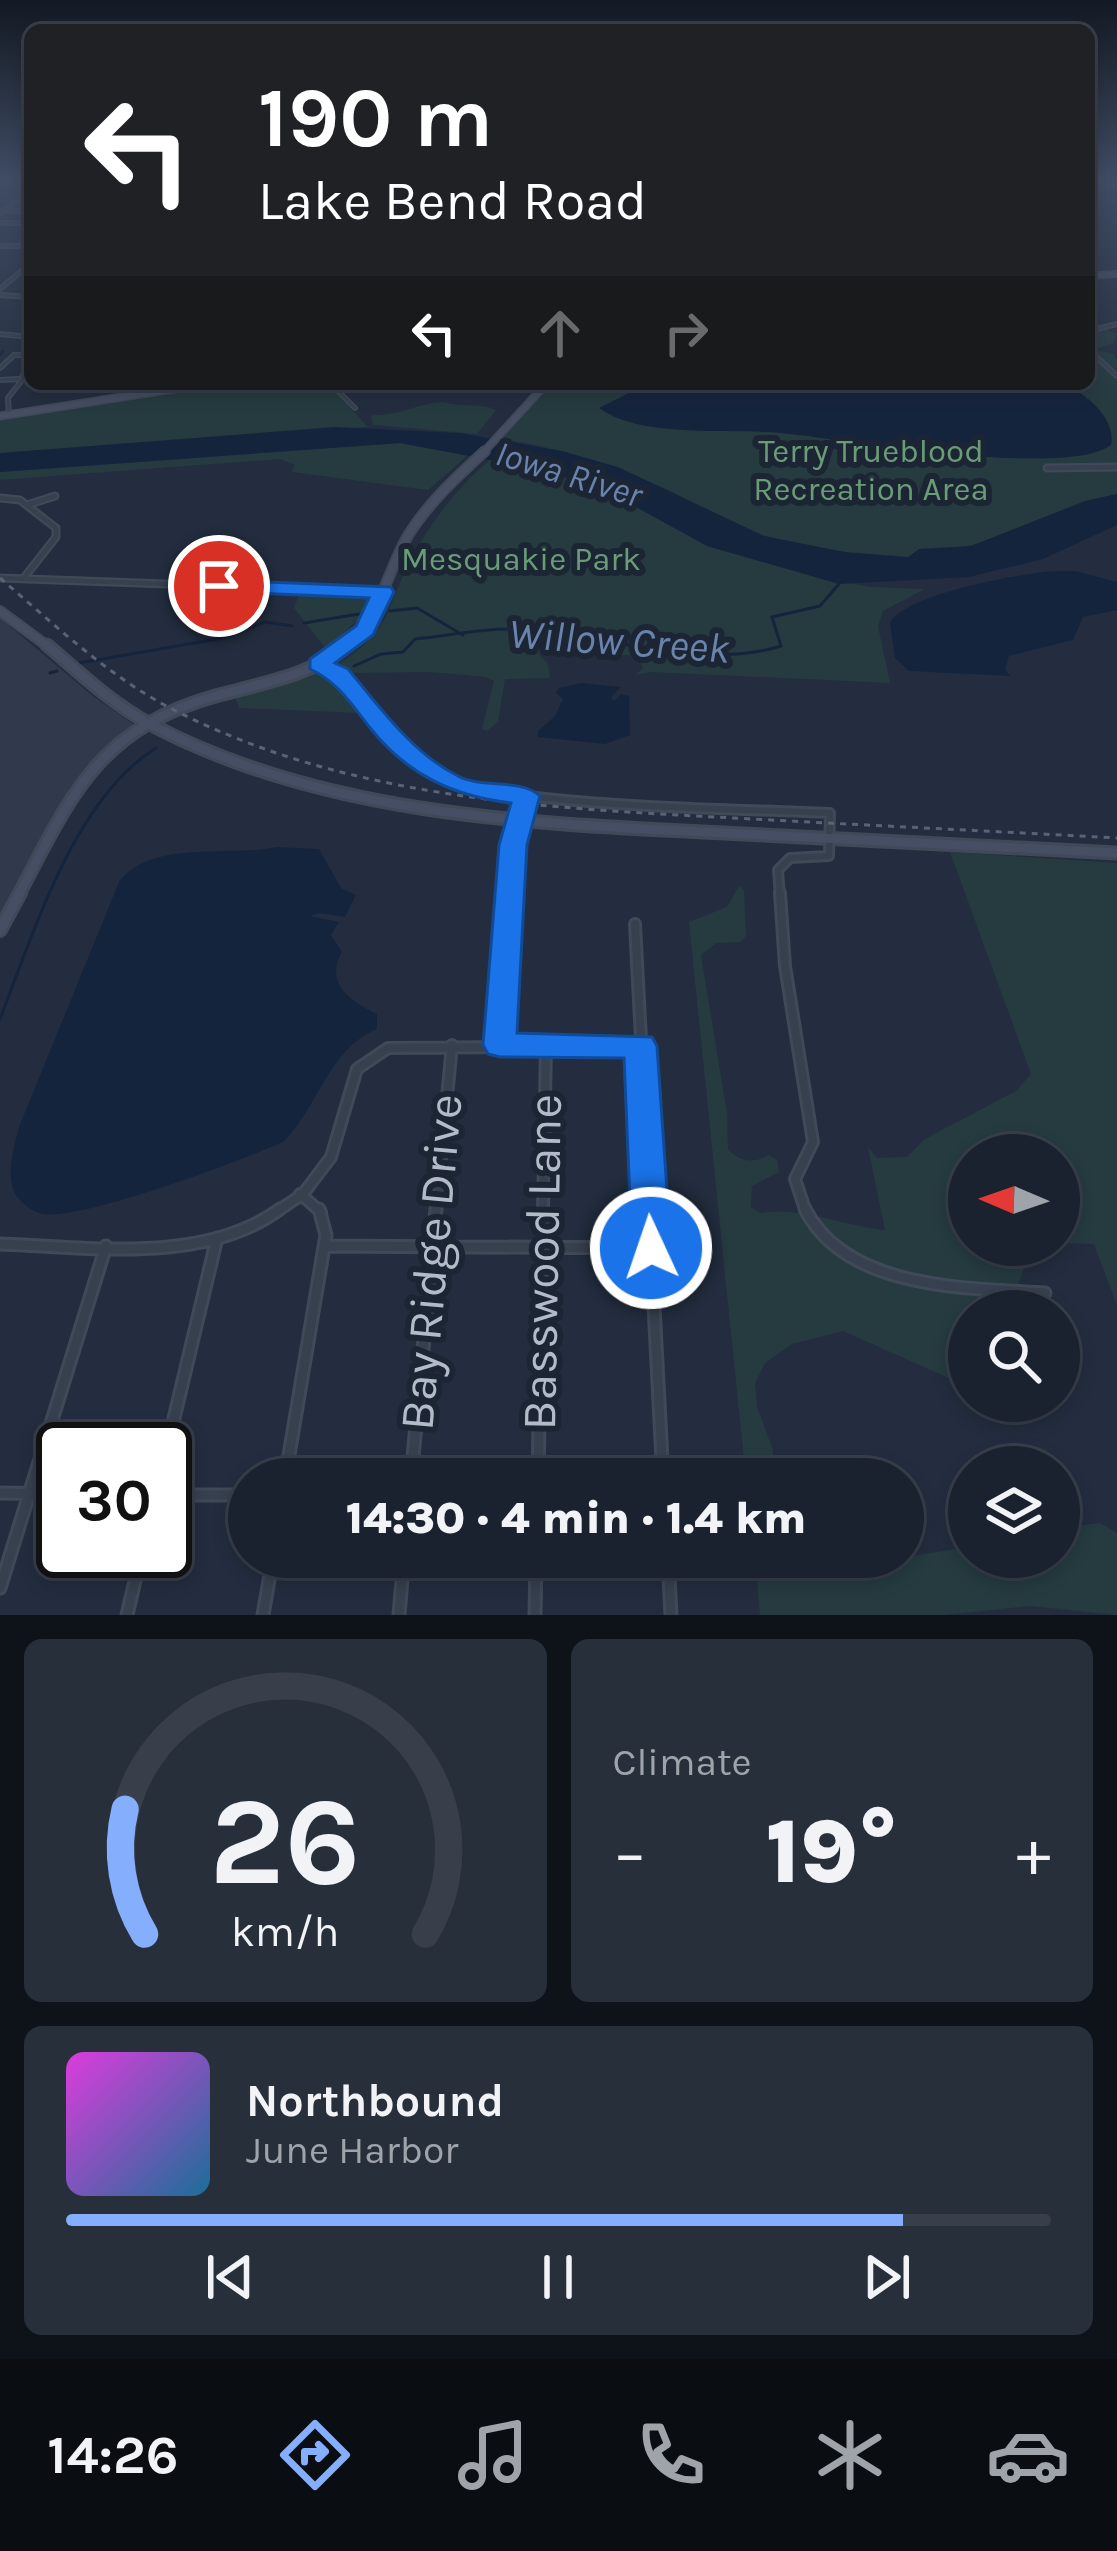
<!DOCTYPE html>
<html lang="en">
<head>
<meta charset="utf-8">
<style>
	:root { --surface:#1a222f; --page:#272f3b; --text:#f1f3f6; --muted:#9fa4aa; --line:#383f4b; --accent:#85aefd }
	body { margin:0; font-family:Karla,sans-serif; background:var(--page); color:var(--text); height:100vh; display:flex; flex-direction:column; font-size:45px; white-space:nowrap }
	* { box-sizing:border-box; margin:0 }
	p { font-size:39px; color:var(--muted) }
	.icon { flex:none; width:66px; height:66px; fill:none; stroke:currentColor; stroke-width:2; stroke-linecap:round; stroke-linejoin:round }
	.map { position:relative; height:1615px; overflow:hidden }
	.details { display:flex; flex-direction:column; gap:24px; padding:24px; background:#0e131a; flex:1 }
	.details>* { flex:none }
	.guide { position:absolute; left:24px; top:24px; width:1071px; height:366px; border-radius:18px; box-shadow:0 6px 18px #0003,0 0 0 3px var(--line); background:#202124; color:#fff; overflow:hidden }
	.needle { width:78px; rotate:272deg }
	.fabs { position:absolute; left:948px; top:1134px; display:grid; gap:24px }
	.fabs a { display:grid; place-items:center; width:132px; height:132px; border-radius:50%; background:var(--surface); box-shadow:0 6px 18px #0003,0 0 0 3px var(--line); font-size:60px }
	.speed { position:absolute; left:36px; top:1422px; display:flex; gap:24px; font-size:60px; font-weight:700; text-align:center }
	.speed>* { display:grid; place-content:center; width:156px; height:156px; border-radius:50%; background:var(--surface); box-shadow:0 6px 18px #0003,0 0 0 3px var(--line); line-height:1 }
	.speed .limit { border:6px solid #111; border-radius:18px; background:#fff; color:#111 }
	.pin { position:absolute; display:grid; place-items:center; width:102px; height:102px; color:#fff; margin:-51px; border:6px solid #fff; border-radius:50%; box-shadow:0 3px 12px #0007 }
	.me { position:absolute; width:132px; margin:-66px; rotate:357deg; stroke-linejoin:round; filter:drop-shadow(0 0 9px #0008) }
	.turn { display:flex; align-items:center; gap:42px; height:252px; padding:0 36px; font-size:54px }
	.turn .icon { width:156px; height:156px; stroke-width:2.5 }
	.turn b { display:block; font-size:84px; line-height:102px }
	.lanes { display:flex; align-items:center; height:114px; padding:0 36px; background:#0003; justify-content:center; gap:60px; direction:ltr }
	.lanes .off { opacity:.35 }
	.big { font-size:90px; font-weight:800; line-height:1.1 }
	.details .widget { flex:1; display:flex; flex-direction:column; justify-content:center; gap:18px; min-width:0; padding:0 42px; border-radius:18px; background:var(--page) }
	.details .dial { align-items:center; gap:0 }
	.dial svg { height:312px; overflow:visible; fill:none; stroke:var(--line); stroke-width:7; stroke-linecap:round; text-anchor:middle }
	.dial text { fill:var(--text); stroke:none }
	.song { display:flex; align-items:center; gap:36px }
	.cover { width:144px; height:144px; border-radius:18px; background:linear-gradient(135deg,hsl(300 70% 55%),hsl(200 70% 35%)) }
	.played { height:12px; border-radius:6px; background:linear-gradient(90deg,var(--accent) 85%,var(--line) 85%) }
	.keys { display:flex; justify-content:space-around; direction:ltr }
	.heat { display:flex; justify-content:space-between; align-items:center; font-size:66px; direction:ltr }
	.details .tiles { flex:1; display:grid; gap:24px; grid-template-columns:1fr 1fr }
	.widget:last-child { grid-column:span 2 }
	.trip { position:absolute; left:228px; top:1458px; width:696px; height:120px; border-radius:60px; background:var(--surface); box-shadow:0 6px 18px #0003,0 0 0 3px var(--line); font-weight:800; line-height:120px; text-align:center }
	.tabs { display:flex; height:192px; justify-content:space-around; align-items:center; background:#0a0e13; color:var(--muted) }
	.tabs .icon { width:84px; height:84px }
	.tabs .selected { color:var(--accent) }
	.tabs b { font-size:54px; color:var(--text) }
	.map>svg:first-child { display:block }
	.airport { fill:#313a4c }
	.green { fill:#253b40 }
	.water { fill:#15243d }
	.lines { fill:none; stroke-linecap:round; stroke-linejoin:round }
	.stream { stroke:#15243d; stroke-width:3 }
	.street-far4-casing { stroke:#404958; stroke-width:6 }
	.street-far3-casing { stroke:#404958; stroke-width:9 }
	.street-far2-casing { stroke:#404958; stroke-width:12 }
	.street-far1-casing { stroke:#404958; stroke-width:14 }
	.street-casing { stroke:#404958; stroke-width:15 }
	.secondary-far4-casing { stroke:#404958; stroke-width:8 }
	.secondary-far3-casing { stroke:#404958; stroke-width:9 }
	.secondary-far2-casing { stroke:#404958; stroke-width:12 }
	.secondary-far1-casing { stroke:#404958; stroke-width:15 }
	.secondary-casing { stroke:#404958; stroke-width:16 }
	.street-far4 { stroke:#37404f; stroke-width:3 }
	.street-far3 { stroke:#37404f; stroke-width:4.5 }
	.street-far2 { stroke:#37404f; stroke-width:6 }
	.street-far1 { stroke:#37404f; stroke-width:8 }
	.street { stroke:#37404f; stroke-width:9 }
	.secondary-far4 { stroke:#454e62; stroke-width:4.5 }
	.secondary-far3 { stroke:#454e62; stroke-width:6 }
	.secondary-far2 { stroke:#454e62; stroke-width:8 }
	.secondary-far1 { stroke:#454e62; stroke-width:9 }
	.secondary { stroke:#454e62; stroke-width:10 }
	.rail { stroke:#596376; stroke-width:3; stroke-dasharray:6 6; stroke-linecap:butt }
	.route { fill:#1a73e8; stroke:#114b97; stroke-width:3 }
	.labels { text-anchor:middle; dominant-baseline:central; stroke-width:12; stroke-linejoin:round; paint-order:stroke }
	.far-park-label { font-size:33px; fill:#699c77; stroke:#1c2534 }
	.far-water-label { font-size:36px; font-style:italic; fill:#6a83aa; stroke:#1c2534 }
	.water-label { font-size:42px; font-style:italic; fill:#6a83aa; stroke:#1c2534 }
	.near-street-label { font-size:48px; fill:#b3bbca; stroke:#1c2534 }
</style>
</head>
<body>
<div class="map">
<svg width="1117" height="1615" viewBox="0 0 1117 1615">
	<rect width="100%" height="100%" fill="#232d3f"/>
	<path class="airport" d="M0,618L94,697L133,724L71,786L0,917Z"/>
	<path class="green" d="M1106,330L1117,333L1114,343L1091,350L1113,353L1117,360V494C1043,511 978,557 899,557C838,558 769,541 713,516C696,508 682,496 666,489C612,465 558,447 500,439L546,384H1089V332Z
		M217,384H328L368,427L0,453V418Z
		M444,402C462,408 478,402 496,410L477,434L373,425L371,415C396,417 418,403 444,402Z
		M400,443L468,455L428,490L292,472L295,465L280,459L0,480V472Z
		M493,457L550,470L831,579L870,587L925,589L883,611L878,626L890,683L652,672L635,675L643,668L639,659L627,655L538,653L548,664L550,678L505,679L498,722L487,731L482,729L494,681L486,677L430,672L345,673L337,665C394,628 383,613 411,560C432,519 459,486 493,457Z
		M308,594L368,595L359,618L327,650L294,608L298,597Z
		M316,671L328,672L360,713L239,708L235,697Z
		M950,852L1117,863V1305L1094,1244L1059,1243V1155H969V1245H1031L1015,1295L1033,1298L1036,1311H969V1387L843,1331L792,1344L765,1363L755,1383L757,1407L773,1450L771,1479H746L689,922L727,907L739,886L744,890L746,936L740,942L716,943L701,955L727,1113L728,1149C739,1162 754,1164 769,1155L777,1160L779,1172L752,1186L751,1207L760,1213C804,1206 841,1226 885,1230L868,1147L877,1158L907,1157L925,1139L1016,1091L1031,1074Z
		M1100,1523L1117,1533V1615L1030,1606L944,1615H760L755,1557H803L829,1569L969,1547V1557H1059V1528Z"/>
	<path class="water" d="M647,384H964L1002,392L1023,388L1021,384C1033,384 1050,381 1061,384C1083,390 1117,418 1111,445C1066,479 844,439 781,433C731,428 641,439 599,408Z
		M335,427L459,433L562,451L618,467L764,536L845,552L908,557L919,549L971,546L1085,501L1117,494V525L1043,559L969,577L839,584L707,546L616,496L548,471L400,443L0,472V453Z
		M1051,571H1075L1117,582V610L1083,617L1073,640L1009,656L1005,669L1010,676L909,671L895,658L890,623C906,594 1015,575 1051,571Z
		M581,683L621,687L611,697L614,701L621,694L629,696L630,735L605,744L538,737V731L555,716L563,699L556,693L559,688Z
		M277,847L319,849L341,888L356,895L345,917L319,913L310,916L339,922L331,935L342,952C324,983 350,1001 377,1014V1029C328,1049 319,1107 283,1142C240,1161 83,1220 43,1214C32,1212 18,1201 14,1191C6,1172 14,1147 19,1127L119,882C150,839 232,857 277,847Z"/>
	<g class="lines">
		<path class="stream" d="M0,355L3,351
			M390,611L417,608L463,635
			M304,623L359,614
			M79,663L223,638L265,622L292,626
			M354,666L381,654L403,652L415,639C446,636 478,629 509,629C593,631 700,672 781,646L772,617L820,606L839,584
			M50,673L57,671
			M0,1019C34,932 74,799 156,748"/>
		<g class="street-far4-casing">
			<path id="street-far4" d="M0,187L9,181
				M9,211H30
				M0,213L30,194
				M0,223H30
				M0,246H30
				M0,289L30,264
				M0,295L30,297
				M25,313L30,317
				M1089,331L1117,324
				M0,334L30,337
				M1089,350L1117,376
				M0,368L14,355H30
				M22,377L30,361
				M0,380L18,379
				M331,384L355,408
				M9,415L8,398L22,380"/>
		</g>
		<g class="street-far3-casing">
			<path id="street-far3" d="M1047,468L1117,467
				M0,498L20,500L56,528V537L23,579
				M27,505L55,496
				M0,578L383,592"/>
		</g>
		<g class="street-far2-casing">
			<path id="street-far2" d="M319,664C368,687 390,747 438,776C468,793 502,793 536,797C633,808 732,809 830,813L829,856L790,858L778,870L780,896
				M510,896L513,845L527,797"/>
		</g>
		<g class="street-far1-casing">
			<path id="street-far1" d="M780,893L785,966L813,1142L795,1179L806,1212
				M635,924L650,1212
				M500,1045L510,893
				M300,1194L321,1212
				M276,1212L303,1194L331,1157L357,1069L388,1048L640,1046
				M436,1212L452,1045
				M543,1212L546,1045"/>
		</g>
		<g class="street-casing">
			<path id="street" d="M649,1209L663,1479
				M805,1209C846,1290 967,1288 1045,1293
				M0,1244C89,1247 204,1265 280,1209
				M325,1246L651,1248
				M165,1456L217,1238
				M285,1479L326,1235L319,1209
				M411,1479L436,1209
				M538,1479L543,1209
				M0,1493L63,1494
				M165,1495H249
				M668,1557L671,1615
				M0,1588L106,1246
				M127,1615L142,1551
				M263,1615L273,1557
				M399,1615L404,1557
				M535,1615L536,1557"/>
		</g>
		<g class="secondary-far4-casing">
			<path id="secondary-far4" d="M1089,276L1117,274"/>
		</g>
		<g class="secondary-far3-casing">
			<path id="secondary-far3" d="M0,416L205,384
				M482,454L546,384"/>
		</g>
		<g class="secondary-far2-casing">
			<path id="secondary-far2" d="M0,611L50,648
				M345,648C381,618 386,572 409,534C429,502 458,476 485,451"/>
		</g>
		<g class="secondary-far1-casing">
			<path id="secondary-far1" d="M47,645C79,672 110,702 148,723C327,819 545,824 744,834C868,840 993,847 1117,853
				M18,896C72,794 98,728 219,695C264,683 312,675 348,645"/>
		</g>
		<g class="secondary-casing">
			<path id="secondary" d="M0,930L20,893"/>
		</g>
		<use href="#street-far4" class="street-far4"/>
		<use href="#street-far3" class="street-far3"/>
		<use href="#street-far2" class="street-far2"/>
		<use href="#street-far1" class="street-far1"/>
		<use href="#street" class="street"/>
		<use href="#secondary-far4" class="secondary-far4"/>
		<use href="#secondary-far3" class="secondary-far3"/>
		<use href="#secondary-far2" class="secondary-far2"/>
		<use href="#secondary-far1" class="secondary-far1"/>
		<use href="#secondary" class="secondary"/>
		<path class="rail" d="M0,578C55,625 109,677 174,710C348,799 543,808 734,818C862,825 989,831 1117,838"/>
	</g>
	<linearGradient id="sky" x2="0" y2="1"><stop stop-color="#131923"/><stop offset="0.44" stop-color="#3f4c63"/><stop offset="1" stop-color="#3f4c63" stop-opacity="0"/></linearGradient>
	<rect width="1117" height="407" fill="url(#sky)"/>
	<path class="route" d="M219,580L391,587L394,592L373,635L335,663L348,669C380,707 412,753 458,776C482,789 521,778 540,796L527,845L517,1033L652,1037L657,1046L671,1248L665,1259L651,1264L638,1259L632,1248L624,1058L500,1057L488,1054L483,1045L499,845L511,803C453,796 408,775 371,729C352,705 338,682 310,669V659L356,626L369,598L211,591L208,586Z"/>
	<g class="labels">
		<g class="far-park-label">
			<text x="871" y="451">Terry Trueblood<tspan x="871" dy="38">Recreation Area</tspan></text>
			<text x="521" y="559">Mesquakie Park</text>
		</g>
		<g class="far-water-label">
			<text transform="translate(569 474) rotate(17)">Iowa River</text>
		</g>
		<g class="water-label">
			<text transform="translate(619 641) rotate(4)">Willow Creek</text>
		</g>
		<g class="near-street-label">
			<text transform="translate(431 1262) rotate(-85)">Bay Ridge Drive</text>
			<text transform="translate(542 1262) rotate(-89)">Basswood Lane</text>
		</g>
	</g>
</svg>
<div class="fabs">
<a><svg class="needle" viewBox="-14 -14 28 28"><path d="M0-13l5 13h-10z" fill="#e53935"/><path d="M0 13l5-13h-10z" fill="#9fa4aa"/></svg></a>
<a><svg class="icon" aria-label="search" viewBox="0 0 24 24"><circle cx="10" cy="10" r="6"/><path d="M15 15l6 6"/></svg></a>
<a><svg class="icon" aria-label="layers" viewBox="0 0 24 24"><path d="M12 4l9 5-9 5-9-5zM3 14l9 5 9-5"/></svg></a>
</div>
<div class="speed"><div class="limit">30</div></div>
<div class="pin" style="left:219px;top:586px;background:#d93025"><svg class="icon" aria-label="arrive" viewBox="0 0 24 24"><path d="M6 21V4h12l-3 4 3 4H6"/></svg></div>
<svg class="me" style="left:651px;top:1248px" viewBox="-20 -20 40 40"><circle r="17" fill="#1a73e8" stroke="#fff" stroke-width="3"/><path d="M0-11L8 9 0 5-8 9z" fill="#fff"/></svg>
<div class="trip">14:30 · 4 min · 1.4 km</div>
<div class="guide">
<div class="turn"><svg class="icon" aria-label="left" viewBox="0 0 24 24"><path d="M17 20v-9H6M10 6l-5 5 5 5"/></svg><div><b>190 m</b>Lake Bend Road</div></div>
<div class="lanes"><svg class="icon" aria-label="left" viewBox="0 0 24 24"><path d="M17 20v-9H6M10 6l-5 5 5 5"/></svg><svg class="icon off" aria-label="ahead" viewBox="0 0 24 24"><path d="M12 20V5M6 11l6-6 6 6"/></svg><svg class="icon off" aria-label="right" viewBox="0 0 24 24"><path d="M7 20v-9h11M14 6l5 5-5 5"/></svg></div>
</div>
</div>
<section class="details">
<div class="tiles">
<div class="widget dial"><svg viewBox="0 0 100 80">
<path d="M14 69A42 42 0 1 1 86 69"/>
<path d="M14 69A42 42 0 0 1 9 37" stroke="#85aefd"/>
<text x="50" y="56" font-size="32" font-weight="700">26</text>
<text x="50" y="72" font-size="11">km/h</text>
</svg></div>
<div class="widget"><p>Climate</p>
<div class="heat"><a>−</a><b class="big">19°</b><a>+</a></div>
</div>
<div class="widget">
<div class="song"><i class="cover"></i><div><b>Northbound</b><p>June Harbor</p></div></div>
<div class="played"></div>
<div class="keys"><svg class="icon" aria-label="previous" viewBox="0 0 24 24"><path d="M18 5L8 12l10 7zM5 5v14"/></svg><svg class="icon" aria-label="pause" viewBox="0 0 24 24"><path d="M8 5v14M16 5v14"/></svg><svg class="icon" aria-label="next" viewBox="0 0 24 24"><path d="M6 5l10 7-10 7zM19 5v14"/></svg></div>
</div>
</div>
</section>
<nav class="tabs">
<b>14:26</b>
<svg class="icon selected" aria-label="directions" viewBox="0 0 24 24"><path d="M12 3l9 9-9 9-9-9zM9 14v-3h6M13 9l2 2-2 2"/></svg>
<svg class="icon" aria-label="music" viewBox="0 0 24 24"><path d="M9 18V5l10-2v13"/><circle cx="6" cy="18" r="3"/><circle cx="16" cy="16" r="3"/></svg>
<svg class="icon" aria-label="phone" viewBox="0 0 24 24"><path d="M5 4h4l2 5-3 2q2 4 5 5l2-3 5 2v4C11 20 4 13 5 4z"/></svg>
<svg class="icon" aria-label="climate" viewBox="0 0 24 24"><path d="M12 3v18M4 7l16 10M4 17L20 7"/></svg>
<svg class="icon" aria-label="car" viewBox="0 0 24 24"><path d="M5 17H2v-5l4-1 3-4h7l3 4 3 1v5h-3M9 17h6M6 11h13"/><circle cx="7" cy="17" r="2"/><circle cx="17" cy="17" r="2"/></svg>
</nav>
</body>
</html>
